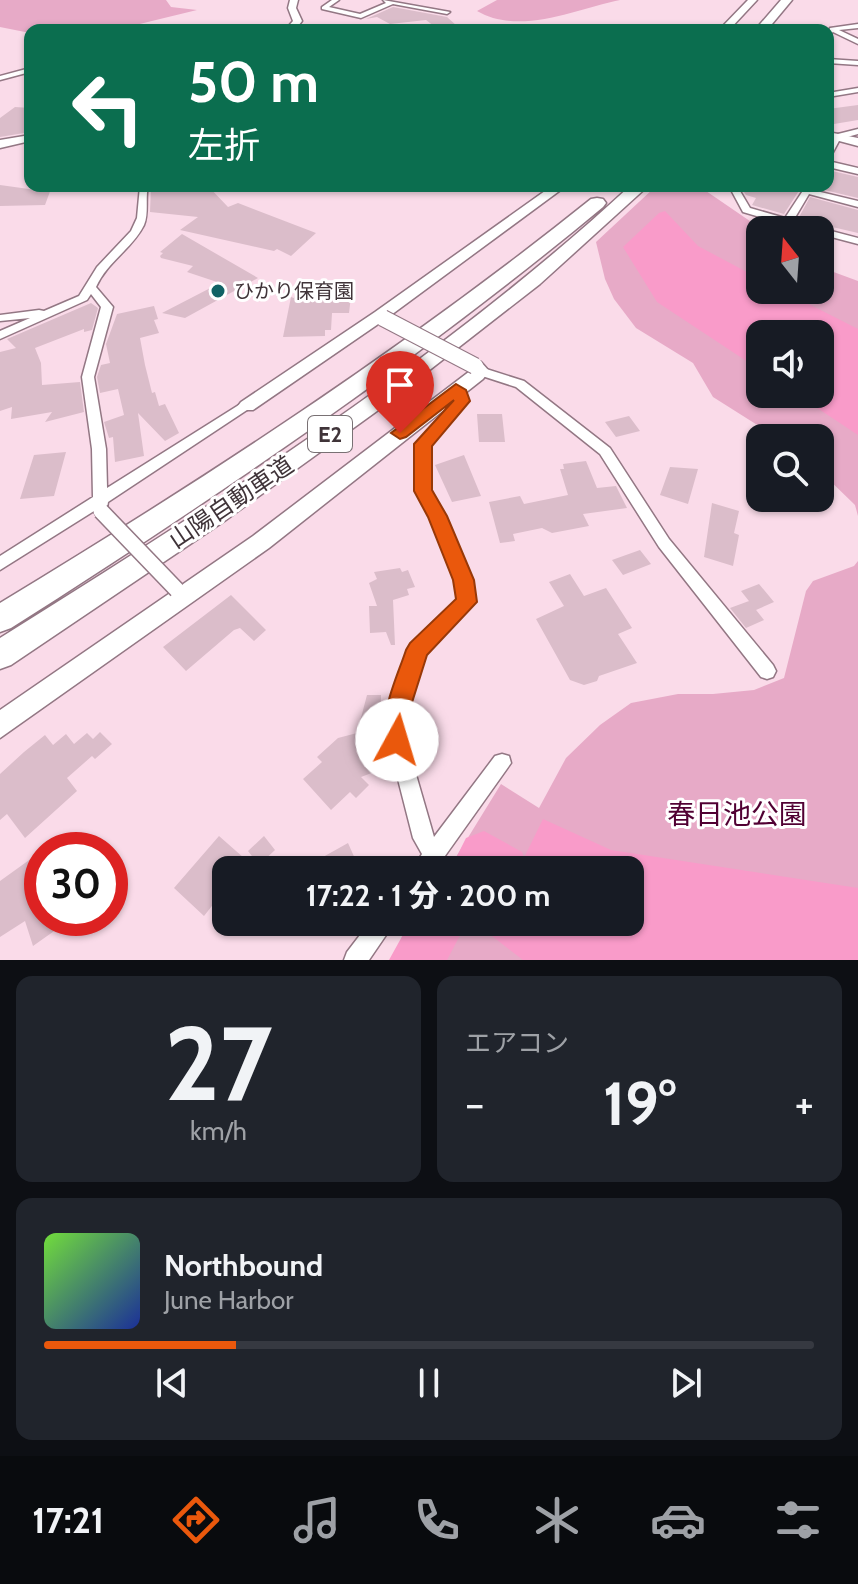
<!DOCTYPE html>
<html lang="ja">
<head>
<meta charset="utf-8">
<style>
	:root { --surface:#171b24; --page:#20242c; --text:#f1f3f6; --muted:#9ea1a6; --line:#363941; --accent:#ea580c }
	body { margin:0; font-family:Cabin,"Noto Sans JP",sans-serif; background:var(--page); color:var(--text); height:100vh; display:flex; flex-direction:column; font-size:30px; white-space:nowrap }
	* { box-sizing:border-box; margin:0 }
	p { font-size:26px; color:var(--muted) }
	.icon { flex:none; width:44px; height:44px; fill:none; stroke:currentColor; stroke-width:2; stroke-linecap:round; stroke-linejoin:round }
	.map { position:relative; height:960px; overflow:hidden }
	.drawer { display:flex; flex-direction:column; gap:16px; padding:16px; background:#0d0f14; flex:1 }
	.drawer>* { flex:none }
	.top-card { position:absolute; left:24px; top:24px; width:810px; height:168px; border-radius:16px; box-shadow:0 2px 6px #0004; background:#0b6e4f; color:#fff; overflow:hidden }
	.needle { width:52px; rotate:343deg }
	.buttons { position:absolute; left:746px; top:216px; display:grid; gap:16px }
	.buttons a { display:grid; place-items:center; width:88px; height:88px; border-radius:16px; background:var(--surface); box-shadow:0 2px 6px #0004; font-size:40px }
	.speed { position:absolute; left:24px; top:832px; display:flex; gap:16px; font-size:40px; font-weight:700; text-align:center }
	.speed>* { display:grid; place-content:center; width:104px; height:104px; border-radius:50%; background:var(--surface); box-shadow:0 2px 6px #0004; line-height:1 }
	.speed .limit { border:12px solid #d22; background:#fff; color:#111 }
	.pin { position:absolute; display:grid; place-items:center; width:68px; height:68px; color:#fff; margin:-82px -34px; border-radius:50% 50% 50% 0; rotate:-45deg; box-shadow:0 0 8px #0007 }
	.pin .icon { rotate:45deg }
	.me { position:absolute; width:88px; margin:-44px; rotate:6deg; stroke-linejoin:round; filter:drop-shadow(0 0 6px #0008) }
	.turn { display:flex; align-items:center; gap:28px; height:168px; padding:0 32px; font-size:36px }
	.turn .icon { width:104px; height:104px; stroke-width:2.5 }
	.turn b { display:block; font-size:56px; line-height:68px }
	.big { font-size:60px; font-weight:800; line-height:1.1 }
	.drawer .tile { flex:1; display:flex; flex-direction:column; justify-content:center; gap:12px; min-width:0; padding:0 28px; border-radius:16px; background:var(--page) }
	.drawer .dial { align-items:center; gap:0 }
	.dial b { font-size:104px; line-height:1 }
	.song { display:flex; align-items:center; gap:24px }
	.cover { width:96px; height:96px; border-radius:12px; background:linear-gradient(135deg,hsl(100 70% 55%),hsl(230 70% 35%)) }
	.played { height:8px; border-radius:4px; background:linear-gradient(90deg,var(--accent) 25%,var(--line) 25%) }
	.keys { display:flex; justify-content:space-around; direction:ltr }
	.heat { display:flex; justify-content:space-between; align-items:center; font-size:44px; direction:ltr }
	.drawer .tiles { flex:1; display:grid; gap:16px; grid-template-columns:1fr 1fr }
	.tile:last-child { grid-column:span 2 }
	.trip { position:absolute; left:212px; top:856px; width:432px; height:80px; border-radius:16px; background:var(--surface); box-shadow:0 2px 6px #0004; font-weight:800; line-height:80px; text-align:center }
	.tabs { display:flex; height:128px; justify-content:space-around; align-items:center; background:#090b0e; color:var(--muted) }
	.tabs .icon { width:56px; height:56px }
	.tabs .selected { color:var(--accent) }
	.tabs b { font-size:36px; color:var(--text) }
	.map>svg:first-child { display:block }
	.green { fill:#e7aac7; fill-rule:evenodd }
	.water { fill:#f99bc9 }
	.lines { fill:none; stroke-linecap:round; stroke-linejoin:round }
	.river { fill:#f99bc9; fill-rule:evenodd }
	.building { fill:#dbbdca }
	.street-casing { stroke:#937784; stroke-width:3 }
	.secondary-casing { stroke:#937784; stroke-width:3 }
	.highway-casing { stroke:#937784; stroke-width:3 }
	.street { fill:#fff; fill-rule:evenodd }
	.secondary { fill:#fff; fill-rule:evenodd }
	.highway { fill:#fff; fill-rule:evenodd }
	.street-bridge-casing { stroke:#937784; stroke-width:18; stroke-linecap:butt }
	.secondary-bridge-casing { stroke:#937784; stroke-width:18; stroke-linecap:butt }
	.street-bridge { stroke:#fff; stroke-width:15 }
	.secondary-bridge { stroke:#fff; stroke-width:16 }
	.route { fill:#ea580c; stroke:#983908; stroke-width:2 }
	.poi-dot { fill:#116265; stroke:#fff; stroke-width:3 }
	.labels { text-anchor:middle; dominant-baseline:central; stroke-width:6; stroke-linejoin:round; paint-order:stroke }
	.far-poi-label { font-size:20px; fill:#403439; stroke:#fff; text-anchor:start }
	.shield { fill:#fff; stroke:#797174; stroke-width:2 }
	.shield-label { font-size:22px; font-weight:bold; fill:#403439 }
	.street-label { font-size:24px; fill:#403439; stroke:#fff }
	.near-park-label { font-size:28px; fill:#510033; stroke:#fff }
</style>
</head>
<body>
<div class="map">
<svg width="858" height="960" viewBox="0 0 858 960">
	<rect width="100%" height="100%" fill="#fadbe9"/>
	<path class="green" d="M0,0H166L171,7L197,10L115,30H30V33L0,27Z
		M497,0H620C576,9 520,36 477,11Z
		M665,187L706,191L763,230H760V290H820V267L858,281V516L855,505L820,471V438H778L713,397L693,363L636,328L614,299L605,279L596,242L654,188ZM760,334H820V394H760Z
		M858,561V960H393L416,922H630V870H448L501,784L539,808L566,758L600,725L631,703L678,694H713L754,690L784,678L806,591L813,581L854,566Z"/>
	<path class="water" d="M665,211L698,246L760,279V290H781L858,329V435L796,394H820V334H760V370L657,302L623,247L659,213Z
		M543,819L611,850L858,888V960H523L488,933L493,922H630V870H518Z"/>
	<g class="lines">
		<path class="river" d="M484,831L522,852L529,870H450L466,838Z
			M410,922H467L447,960H389Z"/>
	</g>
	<path class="building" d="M393,7L447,17L457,26L438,29L426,20L390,24L377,17L366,19Z
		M858,105V120L828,125V109Z
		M15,107L30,108V132L0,137V118Z
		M828,170L858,177V198L816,188L828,186Z
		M0,185L36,190L37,186H52L45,205L0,206Z
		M151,186H208L228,207L238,203L316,233L291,256L277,249L274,251L180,230L198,217L150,212Z
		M740,186H802L784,214L752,205L756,198L746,195Z
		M810,197L858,210V233L798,219Z
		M182,234L258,278L185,318L162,313L220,283L187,272L193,266L161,258L160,256L163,253L160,252Z
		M352,288L349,313H332L331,330H325V336L283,337L291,297L294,298L296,289Z
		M91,303L98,308L92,330L84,332V329L35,348L41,363L42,385L80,382L84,412L45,422L52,412L11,419L12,407L0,411V352L16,348L7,339Z
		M154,306L158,319L154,320L159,333L140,338L145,365L152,393L155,392L159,406L165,404L179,433L165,441L138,413L144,456L115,462L113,437L109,438L104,422L124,415L118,389L100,393L97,377L101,365L110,363L106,344L117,314Z
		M477,414H502L505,442H479Z
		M629,416L640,431L616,437L605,422Z
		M66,452L54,496L20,499L34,455Z
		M464,455L481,496L452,502L435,465Z
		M586,461L597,488L616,486L627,508L583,514L589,526L552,533L542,528L513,534L515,541L500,543L489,502L520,496L524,504L568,495L560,469H564L563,464Z
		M670,467L698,469L688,504L660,495Z
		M712,503L739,511L734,533L739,535L733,566L704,557Z
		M640,550L651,564L623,575L612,560Z
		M400,568L402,572L408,570L415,587L407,589L409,595L393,600L395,645H391L386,632L370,633L369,606H377L369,583L377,579L374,572Z
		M570,574L584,596L606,588L632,628L618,634L637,663L599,676L597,681L584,685L570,680L536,619L564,606L549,582Z
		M759,584L774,602L756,610L741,591Z
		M231,595L266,630L254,641L240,628L234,630L186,671L163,647Z
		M749,601L764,620L746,628L730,608Z
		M367,695H381L380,739L390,766L361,777L369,785L356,798L350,792L331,810L303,779L322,762L317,757L338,738L357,733Z
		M100,732L112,744L95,759L92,756L67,778L77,791L25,838L7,814L0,820V774L24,752L45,735L53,745L66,734L74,744L87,733L93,739Z
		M219,836L244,858L234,870H226V888L204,916L174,888Z
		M264,836L275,850L259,865L248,851Z
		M348,843L360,870H328L323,857Z
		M32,858L42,879V918H53L57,929L33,946L25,921L0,937V881Z"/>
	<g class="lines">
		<g class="street-casing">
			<path id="street" d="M332,0H339L329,7L360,14L386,3L383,0L450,12L447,14L393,4L361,18L322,9V7Z
				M858,24V28L839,30L858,39V44L833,32L828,35L830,28Z
				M828,59L858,61V65L828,63Z
				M30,68V72L0,80V76Z
				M858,88V92L828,97V93Z
				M858,129V134L840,139L832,154L828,157V146L834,135Z
				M828,161L858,168V174L828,167Z
				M140,186H148C145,199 149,213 144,225C132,249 107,262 96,287L113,307L94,377L106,449L107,488L242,403H252L253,406L108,502L106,515H96L94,511L0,570V556L93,497L92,449L82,377L101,307L91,294L87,300L0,339V331L30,318L0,321V315L39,310L44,311L79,296L97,267L131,231L137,218Z
				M729,186H737L750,208L785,218L806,186H814L812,190L858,201V207L809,194L793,221L858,238V244L820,234V230H804L743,212Z
				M480,367L524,381L610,448L669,539L773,665L776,671L773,677L767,679L761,677L659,547L600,454L516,387L476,374L474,371L476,368Z
				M456,386L460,387L468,401L430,445V491L444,516L472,580L474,602L424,654L407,712L406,740L434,837L495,756L502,754L509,756L511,763L435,870H412L422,854L413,838L388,740L389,712L411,645L458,600L456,580L430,516L416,491V444L455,400L450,390Z
				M370,922H395L369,960H344L347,952Z"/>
		</g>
		<g class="secondary-casing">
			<path id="secondary" d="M290,0H298L296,8L302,21L295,30H285L293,21L288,8Z
				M748,0H757L729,30H719Z
				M828,132L858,138V146L828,138Z
				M30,135V141L0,148V140Z
				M552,186H566L387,318L253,410H241L238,406L241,402L375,312Z
				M475,360L481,362L489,371L483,379L269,548L0,738V710L253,536L470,371L466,366Z"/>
		</g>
		<g class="highway-casing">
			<path id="highway" d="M781,0H792L767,30H755Z
				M630,186H648L540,284L377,411L223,522L11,665L0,669V638C217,502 442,360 630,186Z
				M597,198L603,199L606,203L603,207C416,362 216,498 11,628L0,632V603C205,479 404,349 591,199Z"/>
		</g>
		<use href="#street" class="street"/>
		<use href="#secondary" class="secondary"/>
		<use href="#highway" class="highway"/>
		<g class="street-bridge-casing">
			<path id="street-bridge" d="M101,511L177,590"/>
		</g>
		<g class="secondary-bridge-casing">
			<path id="secondary-bridge" d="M383,318L475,366"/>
		</g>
		<use href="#street-bridge" class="street-bridge"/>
		<use href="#secondary-bridge" class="secondary-bridge"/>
	</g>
	<path class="route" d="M456,384L466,390L470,401L432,446V490L447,516L474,580L477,602L427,655L409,712V740L405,748L397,752L389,748C376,718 397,678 406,650L410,643L456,599L453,580L428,517L414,491V444L454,400L406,437L400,439L391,433Z"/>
	<circle class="poi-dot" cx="218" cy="291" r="8"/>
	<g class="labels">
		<g class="far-poi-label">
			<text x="234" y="291">ひかり保育園</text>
		</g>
		<rect class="shield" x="308" y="416" width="44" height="36" rx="6"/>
		<g class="shield-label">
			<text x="330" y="434">E2</text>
		</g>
		<g class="street-label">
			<text transform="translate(231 502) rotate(-34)">山陽自動車道</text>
		</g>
		<g class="near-park-label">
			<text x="737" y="814">春日池公園</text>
		</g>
	</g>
</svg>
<div class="buttons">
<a><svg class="needle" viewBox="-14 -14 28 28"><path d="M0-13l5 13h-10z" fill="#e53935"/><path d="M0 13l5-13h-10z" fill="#9ea1a6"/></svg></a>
<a><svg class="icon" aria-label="sound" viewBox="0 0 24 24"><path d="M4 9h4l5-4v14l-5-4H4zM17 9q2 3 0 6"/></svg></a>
<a><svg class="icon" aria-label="search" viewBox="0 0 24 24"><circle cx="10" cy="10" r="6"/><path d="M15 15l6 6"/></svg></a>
</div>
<div class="speed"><div class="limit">30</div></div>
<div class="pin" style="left:400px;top:433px;background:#d93025"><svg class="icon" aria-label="arrive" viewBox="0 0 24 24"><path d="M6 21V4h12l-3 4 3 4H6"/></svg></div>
<svg class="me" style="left:397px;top:740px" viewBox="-20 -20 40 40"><circle r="19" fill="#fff"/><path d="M0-13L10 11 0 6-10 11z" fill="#ea580c"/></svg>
<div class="trip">17:22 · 1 分 · 200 m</div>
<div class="top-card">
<div class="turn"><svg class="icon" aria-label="left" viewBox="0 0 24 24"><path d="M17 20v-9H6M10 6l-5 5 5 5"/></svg><div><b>50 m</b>左折</div></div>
</div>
</div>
<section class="drawer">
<div class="tiles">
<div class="tile dial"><b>27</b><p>km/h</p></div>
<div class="tile"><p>エアコン</p>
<div class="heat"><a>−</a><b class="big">19°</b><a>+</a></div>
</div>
<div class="tile">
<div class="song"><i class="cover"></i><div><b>Northbound</b><p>June Harbor</p></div></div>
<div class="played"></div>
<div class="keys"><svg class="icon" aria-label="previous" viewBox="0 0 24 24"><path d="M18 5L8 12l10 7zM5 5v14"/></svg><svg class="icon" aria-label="pause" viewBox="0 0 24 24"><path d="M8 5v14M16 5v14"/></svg><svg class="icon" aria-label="next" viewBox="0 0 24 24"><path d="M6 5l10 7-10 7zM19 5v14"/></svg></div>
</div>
</div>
</section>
<nav class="tabs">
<b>17:21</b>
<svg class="icon selected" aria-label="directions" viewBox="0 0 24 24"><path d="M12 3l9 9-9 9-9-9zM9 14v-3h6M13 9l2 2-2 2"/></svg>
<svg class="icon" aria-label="music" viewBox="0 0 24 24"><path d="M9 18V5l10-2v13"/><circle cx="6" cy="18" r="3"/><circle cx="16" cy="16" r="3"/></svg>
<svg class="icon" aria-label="phone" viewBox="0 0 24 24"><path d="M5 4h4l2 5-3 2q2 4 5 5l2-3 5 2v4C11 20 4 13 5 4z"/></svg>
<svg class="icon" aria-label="climate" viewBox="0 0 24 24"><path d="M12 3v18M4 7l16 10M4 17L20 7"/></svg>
<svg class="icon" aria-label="car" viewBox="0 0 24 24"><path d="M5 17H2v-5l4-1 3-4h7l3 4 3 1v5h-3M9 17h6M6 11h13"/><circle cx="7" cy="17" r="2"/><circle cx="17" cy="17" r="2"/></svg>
<svg class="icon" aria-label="filters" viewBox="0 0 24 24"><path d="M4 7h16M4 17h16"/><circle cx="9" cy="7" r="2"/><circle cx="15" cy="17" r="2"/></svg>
</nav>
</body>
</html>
